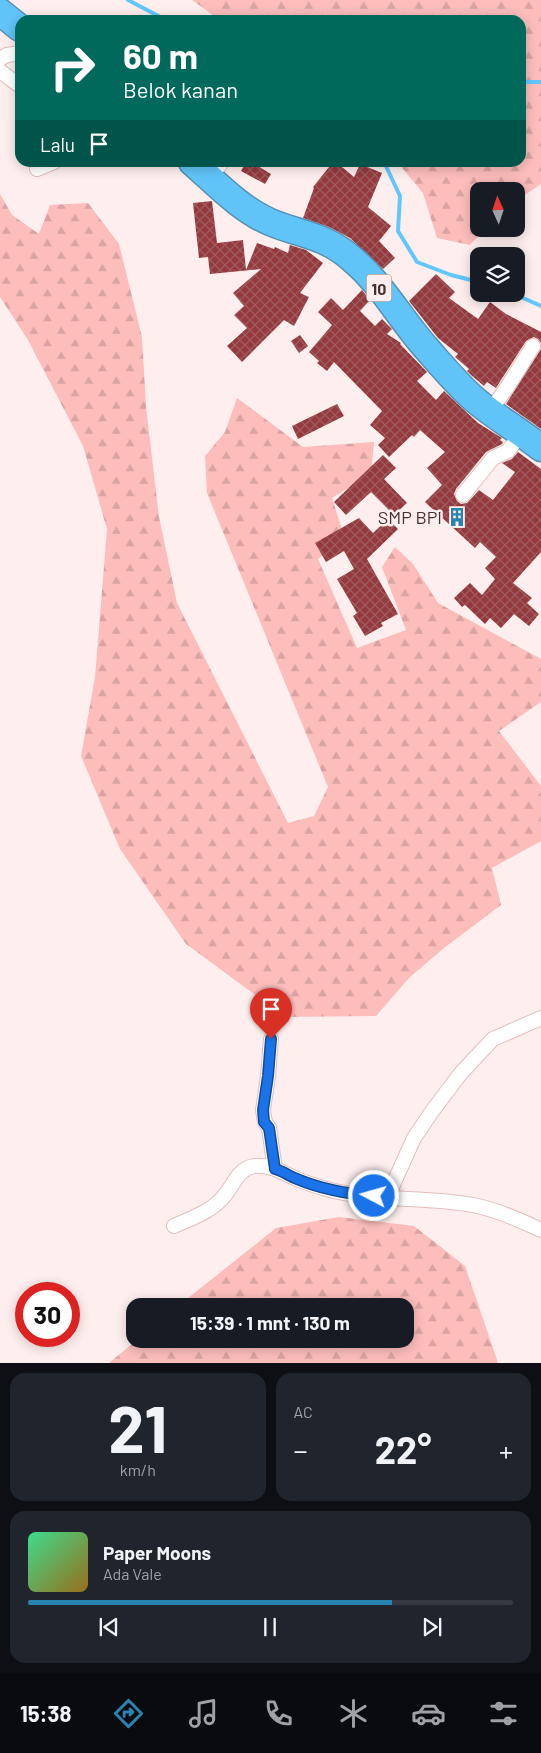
<!DOCTYPE html>
<html lang="id">
<head>
<meta charset="utf-8">
<style>
	:root { --surface:#171b24; --page:#20242c; --text:#f1f3f6; --muted:#9ea1a6; --line:#363941; --accent:#2884b1 }
	body { margin:0; font-family:Barlow,sans-serif; background:var(--page); color:var(--text); height:100vh; display:flex; flex-direction:column; font-size:19px; white-space:nowrap }
	* { box-sizing:border-box; margin:0 }
	p { font-size:16px; color:var(--muted) }
	.icon { flex:none; width:28px; height:28px; fill:none; stroke:currentColor; stroke-width:2; stroke-linecap:round; stroke-linejoin:round }
	.map { position:relative; height:1363px; overflow:hidden }
	.details { display:flex; flex-direction:column; gap:10px; padding:10px; background:#0d0f14; flex:1 }
	.details>* { flex:none }
	.top-card { position:absolute; left:15px; top:15px; width:511px; height:152px; border-radius:15px; box-shadow:0 2px 12px #0003; background:#00695c; color:#fff; overflow:hidden }
	.needle { width:32px; rotate:357deg }
	.controls { position:absolute; left:470px; top:182px; display:grid; gap:10px }
	.controls a { display:grid; place-items:center; width:55px; height:55px; border-radius:10px; background:var(--surface); box-shadow:0 2px 12px #0003; font-size:25px }
	.speed { position:absolute; left:15px; top:1282px; display:flex; gap:10px; font-size:25px; font-weight:700; text-align:center }
	.speed>* { display:grid; place-content:center; width:65px; height:65px; border-radius:50%; background:var(--surface); box-shadow:0 2px 12px #0003; line-height:1 }
	.speed .limit { border:8px solid #d22; background:#fff; color:#111 }
	.pin { position:absolute; display:grid; place-items:center; width:42px; height:42px; color:#fff; margin:-51px -21px; border-radius:50% 50% 50% 0; rotate:-45deg; box-shadow:0 0 5px #0007 }
	.pin .icon { rotate:45deg }
	.me { position:absolute; width:55px; margin:-28px; rotate:276deg; stroke-linejoin:round; filter:drop-shadow(0 0 4px #0008) }
	.turn { display:flex; align-items:center; gap:18px; height:105px; padding:0 25px; font-size:22px }
	.turn .icon { width:65px; height:65px; stroke-width:2.5 }
	.turn b { display:block; font-size:35px; line-height:42px }
	.then { display:flex; align-items:center; height:48px; padding:0 25px; background:#0003; gap:10px; font-size:19px }
	.big { font-size:38px; font-weight:700; line-height:1.1 }
	.details .widget { flex:1; display:flex; flex-direction:column; justify-content:center; gap:8px; min-width:0; padding:0 18px; border-radius:15px; background:var(--page) }
	.details .dial { align-items:center; gap:0 }
	.dial b { font-size:65px; line-height:1 }
	.song { display:flex; align-items:center; gap:15px }
	.cover { width:60px; height:60px; border-radius:8px; background:linear-gradient(135deg,hsl(150 70% 55%),hsl(40 70% 35%)) }
	.played { height:5px; border-radius:2px; background:linear-gradient(90deg,var(--accent) 75%,var(--line) 75%) }
	.keys { display:flex; justify-content:space-around; direction:ltr }
	.heat { display:flex; justify-content:space-between; align-items:center; font-size:28px; direction:ltr }
	.details .tiles { flex:1; display:grid; gap:10px; grid-template-columns:1fr 1fr }
	.widget:last-child { grid-column:span 2 }
	.trip { position:absolute; left:126px; top:1298px; width:288px; height:50px; border-radius:15px; background:var(--surface); box-shadow:0 2px 12px #0003; font-weight:700; line-height:50px; text-align:center }
	.dock { display:flex; height:80px; justify-content:space-around; align-items:center; background:#090b0e; color:var(--muted) }
	.dock .icon { width:35px; height:35px }
	.dock .on { color:var(--accent) }
	.dock b { font-size:22px; color:var(--text) }
	.map>svg:first-child { display:block }
	.forest { fill:url(#forest-firs) }
	.lines { fill:none; stroke-linecap:round; stroke-linejoin:round }
	.stream { stroke:#62c7fe; stroke-width:4 }
	.building { fill:url(#building-cross-hatch) }
	.street-casing { stroke:#e2bebd; stroke-width:16 }
	.highway-casing { stroke:#5691b4; stroke-width:29 }
	.street { stroke:#fff; stroke-width:14 }
	.highway { stroke:#61c4f9; stroke-width:26 }
	.route-casing { stroke:#114b97; stroke-width:12 }
	.route { stroke:#1a73e8; stroke-width:9 }
	.labels { text-anchor:middle; dominant-baseline:central; stroke-width:5; stroke-linejoin:round; paint-order:stroke }
	.shield { fill:#feefee; stroke:#7a6b6b; stroke-width:1 }
	.shield-label { font-size:16px; font-weight:bold; fill:#423333 }
	.poi-label { font-size:18px; fill:#423333; stroke:#feefee; text-anchor:end }
</style>
</head>
<body>
<div class="map">
<svg width="541" height="1363" viewBox="0 0 541 1363">
	<defs>
		<pattern id="forest-firs" width="22" height="20" patternUnits="userSpaceOnUse" patternTransform="scale(1.25)"><rect width="22" height="20" fill="#fcbdbb"/><path d="M5 1l3.5 6h-7zM16 11l3.5 6h-7z" fill="#d9a3a1"/></pattern>
		<pattern id="building-cross-hatch" width="8" height="8" patternUnits="userSpaceOnUse" patternTransform="scale(1.25)"><rect width="8" height="8" fill="#94393d"/><path d="M0 0l8 8M0 8l8-8" fill="none" stroke="#a05b5e"/></pattern>
	</defs>
	<rect width="100%" height="100%" fill="#feefee"/>
	<path class="forest" d="M192,0H541V184L516,201V191H479V229H485L470,245L437,238L423,193L398,163L521,162V20H220Z
		M0,194L12,215L39,234L50,205L88,203L119,244L142,337L146,407L159,517L177,603L288,823L314,816L328,787L207,493L205,456L225,432L237,398L303,447L374,442L371,474L332,498L345,539L318,559L357,648L406,630L382,567L395,547L413,564L438,603L541,659V702L499,731L541,786V841L492,868L501,905L444,948L409,978L376,1016L285,1017L186,944L120,849L81,756L95,677L107,529L83,446L28,340L0,297Z
		M339,1217L414,1226L465,1266L498,1363H109L138,1339H405V1306H178L276,1228Z"/>
	<g class="lines">
		<path class="stream" d="M128,0L166,20
			M521,82H541
			M384,162L400,196L398,231L417,262L451,275L479,282
			M514,294L541,306"/>
	</g>
	<path class="building" d="M246,162H251L271,174L265,184L241,171Z
		M333,162H336L354,177L360,164L382,173L368,207L391,226L379,241L395,258L383,269L350,238L329,227L303,218L314,188L313,187Z
		M212,201L217,243L243,240L246,270L257,243L274,249L275,247L288,253L290,245L306,250L323,263L300,293L309,297L294,326L284,320L242,362L227,346L247,328L234,315L244,306L233,293L261,269L210,274L208,257L199,258L193,203Z
		M436,274L455,292L449,298L478,319L490,302L506,314L541,332V343L538,339L534,337L526,341L496,388L487,382L484,386L471,375L467,371L469,369L455,357L458,354L438,338L409,301Z
		M362,290L370,300L360,311L375,326L382,319L392,329L387,334L401,343L400,344L427,372L417,381L436,400L444,391L478,423L502,438L500,440L503,442L502,444L486,452L456,489L454,494L457,501L461,504L467,503L479,490L493,500L515,472L502,463L512,459L518,452L541,469V552L513,583L532,598L527,603L539,614L529,626L514,614L501,628L490,618L485,624L465,605L462,607L454,598L470,583L482,595L495,579L485,568L496,557L480,542L475,548L425,502L442,485L427,468L445,452L420,430L414,437L412,435L389,457L378,445L385,438L370,425L382,411L334,362L327,371L317,363L319,361L309,352L332,325L318,312L331,298L343,310Z
		M300,335L308,346L299,353L291,341Z
		M541,349V429L506,404Z
		M337,404L344,416L298,439L292,426Z
		M383,455L396,468L384,479L407,503L394,515L371,492L346,515L334,502Z
		M359,518L373,533L388,519L398,529L367,559L398,614L381,623L383,626L365,636L353,616L357,613L337,579L354,569L344,551L326,562L315,543Z"/>
	<g class="lines">
		<g class="street-casing">
			<path id="street" d="M0,59L7,55L20,53
				M0,71L20,86
				M37,169L54,162
				M210,178L222,162
				M490,411L508,386L533,346
				M463,495L493,458L508,451L522,432
				M271,1039L268,1076L263,1110L265,1122L269,1128L275,1169
				M387,1198L414,1138L433,1110L461,1073L493,1039L541,1018
				M174,1226C192,1218 213,1211 225,1195C234,1184 238,1169 254,1166C270,1164 283,1173 297,1179C306,1183 316,1186 326,1189C374,1202 425,1196 473,1205C494,1209 522,1221 541,1230"/>
		</g>
		<g class="highway-casing">
			<path id="highway" d="M0,12L20,28
				M192,162C216,183 240,209 270,222C301,235 325,235 352,259C382,284 401,320 427,349C442,366 457,384 474,399C495,417 520,431 541,448"/>
		</g>
		<use href="#street" class="street"/>
		<use href="#highway" class="highway"/>
	</g>
	<g class="lines">
		<g class="route-casing">
			<path id="route" d="M271,1039L268,1076L263,1110L264,1122L269,1128L275,1169C283,1171 289,1176 297,1179C321,1189 348,1194 374,1196"/>
		</g>
		<use href="#route" class="route"/>
	</g>
	<defs>
		<g id="building-bare" transform="scale(1.5)"><path d="M-4-6H4V6H1V3H-1V6H-4ZM-2.5-4.3h1.7v1.8h-1.7ZM.8-4.3h1.7v1.8H.8ZM-2.5-1h1.7V.8h-1.7ZM.8-1h1.7V.8H.8Z" fill="#2884b1" stroke="#feefee" stroke-width="2.5" paint-order="stroke"/></g>
	</defs>
	<g fill-rule="evenodd">
		<use href="#building-bare" x="457" y="517"/>
	</g>
	<g class="labels">
		<rect class="shield" x="366.5" y="274.5" width="25" height="27" rx="4"/>
		<g class="shield-label">
			<text x="379" y="288">10</text>
		</g>
		<g class="poi-label">
			<text x="442" y="517">SMP BPI</text>
		</g>
	</g>
</svg>
<div class="controls">
<a><svg class="needle" viewBox="-14 -14 28 28"><path d="M0-13l5 13h-10z" fill="#e53935"/><path d="M0 13l5-13h-10z" fill="#9ea1a6"/></svg></a>
<a><svg class="icon" aria-label="layers" viewBox="0 0 24 24"><path d="M12 4l9 5-9 5-9-5zM3 14l9 5 9-5"/></svg></a>
</div>
<div class="speed"><div class="limit">30</div></div>
<div class="pin" style="left:271px;top:1039px;background:#d93025"><svg class="icon" aria-label="arrive" viewBox="0 0 24 24"><path d="M6 21V4h12l-3 4 3 4H6"/></svg></div>
<svg class="me" style="left:374px;top:1196px" viewBox="-20 -20 40 40"><circle r="17" fill="#1a73e8" stroke="#fff" stroke-width="3"/><path d="M0-11L8 9 0 5-8 9z" fill="#fff"/></svg>
<div class="trip">15:39 · 1 mnt · 130 m</div>
<div class="top-card">
<div class="turn"><svg class="icon" aria-label="right" viewBox="0 0 24 24"><path d="M7 20v-9h11M14 6l5 5-5 5"/></svg><div><b>60 m</b>Belok kanan</div></div>
<div class="then">Lalu<svg class="icon" aria-label="arrive" viewBox="0 0 24 24"><path d="M6 21V4h12l-3 4 3 4H6"/></svg></div>
</div>
</div>
<section class="details">
<div class="tiles">
<div class="widget dial"><b>21</b><p>km/h</p></div>
<div class="widget"><p>AC</p>
<div class="heat"><a>−</a><b class="big">22°</b><a>+</a></div>
</div>
<div class="widget">
<div class="song"><i class="cover"></i><div><b>Paper Moons</b><p>Ada Vale</p></div></div>
<div class="played"></div>
<div class="keys"><svg class="icon" aria-label="previous" viewBox="0 0 24 24"><path d="M18 5L8 12l10 7zM5 5v14"/></svg><svg class="icon" aria-label="pause" viewBox="0 0 24 24"><path d="M8 5v14M16 5v14"/></svg><svg class="icon" aria-label="next" viewBox="0 0 24 24"><path d="M6 5l10 7-10 7zM19 5v14"/></svg></div>
</div>
</div>
</section>
<nav class="dock">
<b>15:38</b>
<svg class="icon on" aria-label="directions" viewBox="0 0 24 24"><path d="M12 3l9 9-9 9-9-9zM9 14v-3h6M13 9l2 2-2 2"/></svg>
<svg class="icon" aria-label="music" viewBox="0 0 24 24"><path d="M9 18V5l10-2v13"/><circle cx="6" cy="18" r="3"/><circle cx="16" cy="16" r="3"/></svg>
<svg class="icon" aria-label="phone" viewBox="0 0 24 24"><path d="M5 4h4l2 5-3 2q2 4 5 5l2-3 5 2v4C11 20 4 13 5 4z"/></svg>
<svg class="icon" aria-label="climate" viewBox="0 0 24 24"><path d="M12 3v18M4 7l16 10M4 17L20 7"/></svg>
<svg class="icon" aria-label="car" viewBox="0 0 24 24"><path d="M5 17H2v-5l4-1 3-4h7l3 4 3 1v5h-3M9 17h6M6 11h13"/><circle cx="7" cy="17" r="2"/><circle cx="17" cy="17" r="2"/></svg>
<svg class="icon" aria-label="filters" viewBox="0 0 24 24"><path d="M4 7h16M4 17h16"/><circle cx="9" cy="7" r="2"/><circle cx="15" cy="17" r="2"/></svg>
</nav>
</body>
</html>
